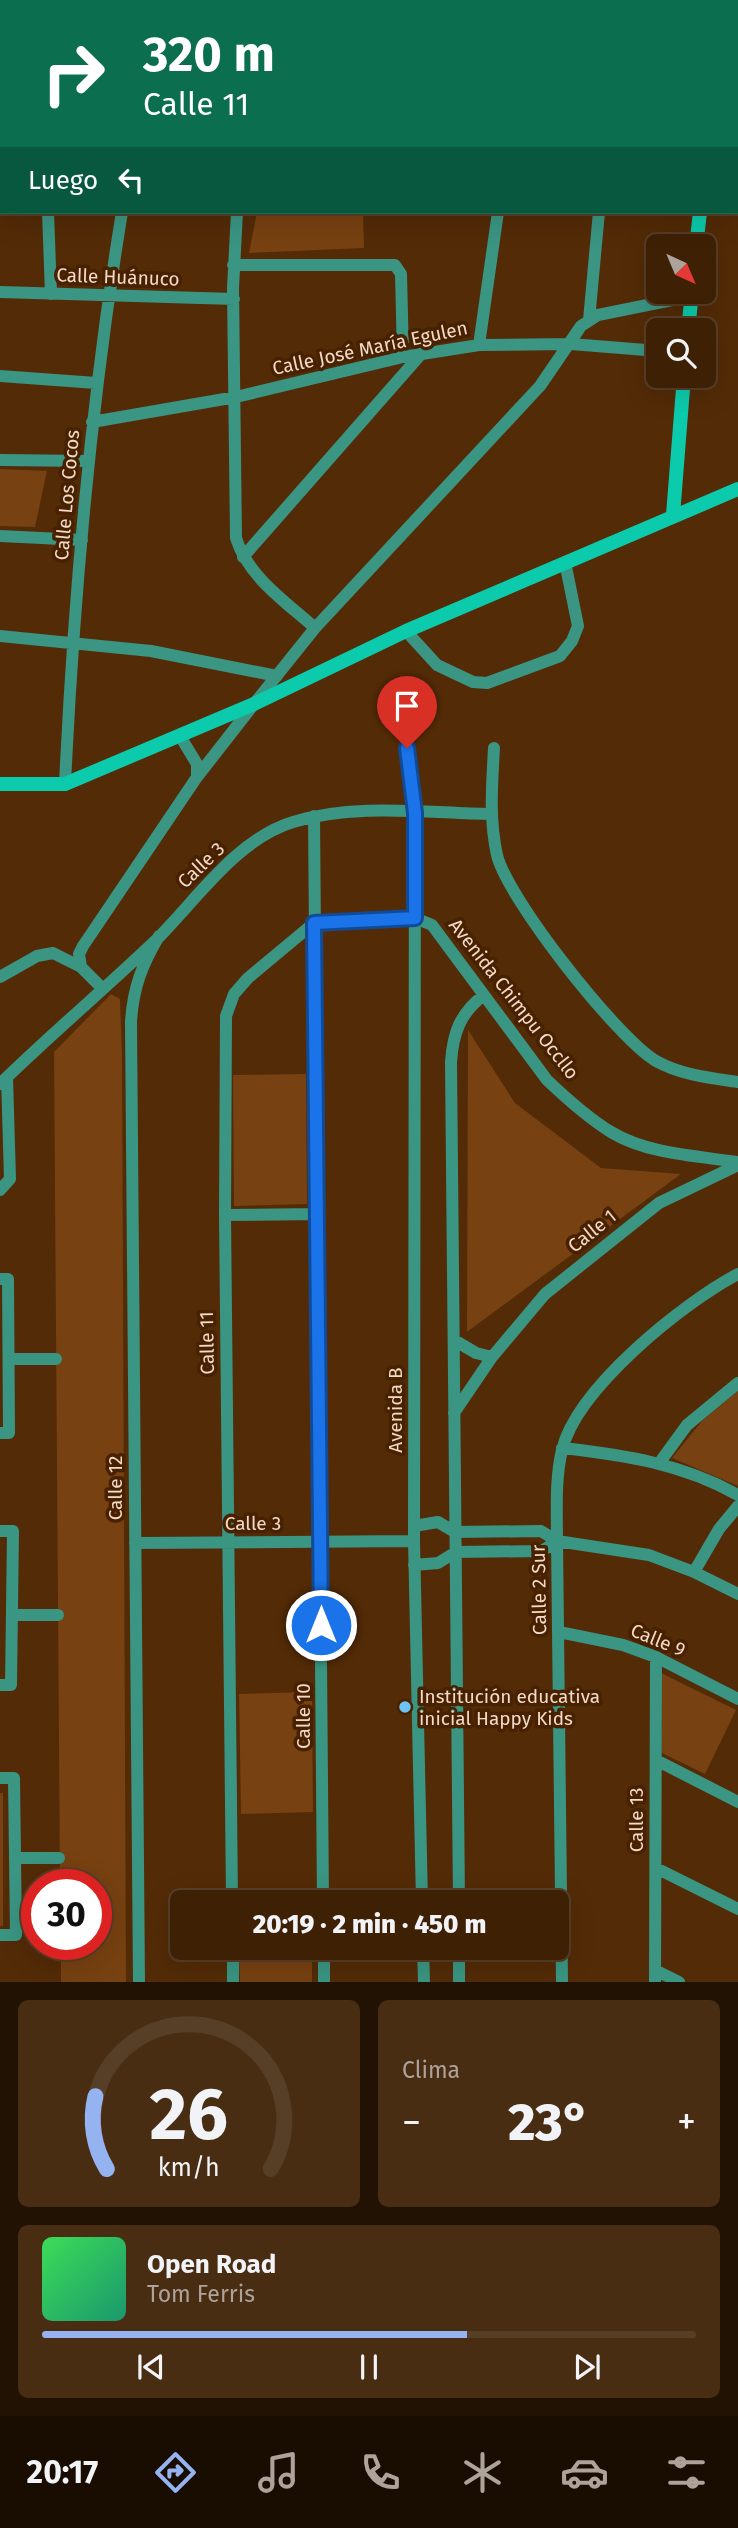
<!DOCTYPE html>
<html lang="es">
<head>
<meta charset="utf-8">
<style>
	:root { --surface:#3e2005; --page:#492d13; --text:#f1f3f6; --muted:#ada39a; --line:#573e27; --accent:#95b2f1 }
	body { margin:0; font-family:"Fira Sans",sans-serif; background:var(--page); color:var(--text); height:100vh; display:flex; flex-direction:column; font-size:26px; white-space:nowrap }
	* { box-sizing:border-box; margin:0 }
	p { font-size:23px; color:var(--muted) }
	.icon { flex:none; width:38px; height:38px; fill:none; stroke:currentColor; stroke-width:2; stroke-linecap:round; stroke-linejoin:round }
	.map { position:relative; height:1982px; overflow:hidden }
	.panel { display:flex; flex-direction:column; gap:18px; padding:18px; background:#221203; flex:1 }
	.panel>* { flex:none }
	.hud { position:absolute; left:0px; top:0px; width:738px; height:214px; box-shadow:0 7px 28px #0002,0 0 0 2px var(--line); background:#0b6e4f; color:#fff; overflow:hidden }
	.needle { width:46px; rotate:136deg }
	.tools { position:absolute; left:646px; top:234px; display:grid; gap:14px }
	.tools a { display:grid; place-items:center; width:70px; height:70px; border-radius:10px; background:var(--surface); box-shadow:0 7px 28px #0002,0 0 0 2px var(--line); font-size:35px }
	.speed { position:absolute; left:21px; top:1869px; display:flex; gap:14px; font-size:35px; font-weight:700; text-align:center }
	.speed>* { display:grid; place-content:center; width:91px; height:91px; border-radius:50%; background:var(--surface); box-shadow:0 7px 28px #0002,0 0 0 2px var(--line); line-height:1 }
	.speed .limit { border:10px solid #d22; background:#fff; color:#111 }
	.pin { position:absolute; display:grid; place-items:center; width:60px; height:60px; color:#fff; margin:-72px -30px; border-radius:50% 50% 50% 0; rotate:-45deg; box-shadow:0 0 7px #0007 }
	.pin .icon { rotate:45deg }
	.me { position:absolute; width:77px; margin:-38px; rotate:0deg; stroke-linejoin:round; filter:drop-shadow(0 0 5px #0008) }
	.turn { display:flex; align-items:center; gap:24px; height:147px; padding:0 28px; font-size:32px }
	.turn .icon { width:91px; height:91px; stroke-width:2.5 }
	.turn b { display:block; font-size:49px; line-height:60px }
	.then { display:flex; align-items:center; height:66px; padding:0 28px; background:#0003; gap:14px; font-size:26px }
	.big { font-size:52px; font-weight:800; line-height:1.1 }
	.panel .widget { flex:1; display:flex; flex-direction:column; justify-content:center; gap:10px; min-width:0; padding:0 24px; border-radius:10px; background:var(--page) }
	.panel .dial { align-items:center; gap:0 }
	.dial svg { height:182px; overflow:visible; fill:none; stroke:var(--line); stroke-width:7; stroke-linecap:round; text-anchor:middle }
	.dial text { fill:var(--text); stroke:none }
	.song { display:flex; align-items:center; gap:21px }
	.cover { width:84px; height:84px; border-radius:10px; background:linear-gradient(135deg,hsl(130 70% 55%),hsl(160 70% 35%)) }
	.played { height:7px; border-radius:4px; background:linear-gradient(90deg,var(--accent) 65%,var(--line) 65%) }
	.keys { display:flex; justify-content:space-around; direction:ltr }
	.heat { display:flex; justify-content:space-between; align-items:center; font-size:38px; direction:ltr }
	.panel .tiles { flex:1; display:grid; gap:18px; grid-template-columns:1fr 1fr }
	.widget:last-child { grid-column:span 2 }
	.trip { position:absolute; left:170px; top:1890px; width:399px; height:70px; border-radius:10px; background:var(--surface); box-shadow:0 7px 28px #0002,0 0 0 2px var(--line); font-weight:800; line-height:70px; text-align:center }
	.tabs { display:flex; height:112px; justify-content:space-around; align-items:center; background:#190d02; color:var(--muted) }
	.tabs .icon { width:49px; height:49px }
	.tabs .selected { color:var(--accent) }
	.tabs b { font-size:32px; color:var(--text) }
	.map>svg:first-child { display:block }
	.green { fill:#774111 }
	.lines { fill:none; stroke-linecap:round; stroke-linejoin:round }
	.street { stroke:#3a9582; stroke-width:12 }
	.secondary { stroke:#0ccbad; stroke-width:14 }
	.route-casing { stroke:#114b97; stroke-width:18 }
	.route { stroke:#1a73e8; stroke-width:12 }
	.poi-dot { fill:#6fc2f4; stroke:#472100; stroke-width:2.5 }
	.labels { text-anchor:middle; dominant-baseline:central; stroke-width:7; stroke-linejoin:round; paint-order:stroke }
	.street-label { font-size:19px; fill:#f3d9c8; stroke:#472100 }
	.poi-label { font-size:19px; fill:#f3d9c8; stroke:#472100; text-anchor:start }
</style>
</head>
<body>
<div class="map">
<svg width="738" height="1982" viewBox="0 0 738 1982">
	<rect width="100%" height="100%" fill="#532b07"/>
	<path class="green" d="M257,212H363L364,248L249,253Z
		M0,469L47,471L35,527L0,526Z
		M111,994L120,999L122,1054L126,1982H61V1944H96V1885H60L54,1052Z
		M468,1030L515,1103L601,1168L681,1174L467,1332Z
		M306,1074L307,1204L234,1206L233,1075Z
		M738,1391V1486L672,1458L702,1421Z
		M661,1673L736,1710L705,1774L662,1753Z
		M312,1692L313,1812L241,1814L239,1694Z
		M0,1793H3V1926H0Z
		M312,1953V1982H240L239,1954Z"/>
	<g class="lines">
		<path class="street" d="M152,2V0
			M269,2V0
			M363,2V0
			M411,2V0
			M510,2V0
			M618,2V0
			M0,27H2
			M0,123H2
			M48,212L51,294
			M237,212L233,288L236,538C248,577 286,602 315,628
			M233,265H395L401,274L403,357
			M0,292L234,299
			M589,320L599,212
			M479,345L498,212
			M0,376L96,383
			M92,422L236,397L403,357L479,345L571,344L658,351
			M0,460L89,461
			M0,536L82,540
			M243,557L422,353
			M406,631L437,665L473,682L487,683L560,656L572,641L578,626L565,562
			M0,636L151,651L277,676
			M180,736L197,764V777
			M407,748L415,813L414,1541L422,1902
			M494,748C492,785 489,819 497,855C507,898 617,1038 656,1061C681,1075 710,1078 738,1082
			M65,784C74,593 91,401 122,212
			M314,816L323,1902
			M81,967L103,989
			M0,977L37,956L53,953L81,967L79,954L83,946L197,777L254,704L315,628L540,386L581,326L598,315L692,296
			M0,1084C51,1034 106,988 157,939C197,899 237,839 293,822C355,803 426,813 490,814
			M0,1190L10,1179L7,1077
			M225,1215L316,1214
			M0,1279H8L9,1433H0
			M454,1340L476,1353L492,1357
			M9,1359H56
			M454,1413L492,1357L545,1294L659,1203L738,1165
			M562,1448C625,1455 683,1464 738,1495
			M660,1462L687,1425L738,1383
			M414,1526L438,1522L455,1532L541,1531L557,1541L649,1555L694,1572L738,1594
			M0,1531H13L11,1685H0
			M135,1543L414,1541
			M414,1565L438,1563L456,1552L542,1551L557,1541
			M694,1572L719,1529L738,1506
			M12,1615H58
			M559,1632L623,1645L656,1657L738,1699
			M656,1760L738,1802
			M0,1778H14L16,1935H0
			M15,1858H59
			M656,1868L738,1909
			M232,1902L225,1215L226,1016L234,994L248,978L314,923L415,918L432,925L547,1080C567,1099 588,1118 611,1132C647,1154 697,1156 738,1162
			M459,1902L451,1062C453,1033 460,1013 484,995
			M233,1948V1982
			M324,1948V1982
			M423,1948L424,1982
			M459,1948V1982
			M655,1970L679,1982
			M139,1982L131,1022C133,988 142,965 159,936
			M562,1982L557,1541C557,1511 555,1479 562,1450C577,1388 683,1303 738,1274
			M655,1982L656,1657"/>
		<path class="secondary" d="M721,2V0
			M696,247L700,212
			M688,331L692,292
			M673,515L684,376
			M0,784H65L254,704L406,631L738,489"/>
	</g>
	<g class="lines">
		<g class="route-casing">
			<path id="route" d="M321,1625L314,923L415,918V813L407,748"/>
		</g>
		<use href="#route" class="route"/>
	</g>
	<circle class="poi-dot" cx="405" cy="1707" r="7"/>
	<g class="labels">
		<g class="street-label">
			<text transform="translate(118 277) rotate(2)">Calle Huánuco</text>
			<text transform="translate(370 348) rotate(-12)">Calle José María Egulen</text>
			<text transform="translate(67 495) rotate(-85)">Calle Los Cocos</text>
			<text transform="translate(201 865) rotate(-44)">Calle 3</text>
			<text transform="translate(514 999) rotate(52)">Avenida Chimpu Occllo</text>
			<text transform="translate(592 1231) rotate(-39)">Calle 1</text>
			<text transform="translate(207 1343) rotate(-91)">Calle 11</text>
			<text transform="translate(395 1410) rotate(-90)">Avenida B</text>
			<text transform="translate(115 1488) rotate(-90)">Calle 12</text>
			<text x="253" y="1523">Calle 3</text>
			<text transform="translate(539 1590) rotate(-91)">Calle 2 Sur</text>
			<text transform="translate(658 1640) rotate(22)">Calle 9</text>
			<text transform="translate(303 1716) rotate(-90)">Calle 10</text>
			<text transform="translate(636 1820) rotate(-90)">Calle 13</text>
		</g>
		<g class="poi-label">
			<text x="419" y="1696">Institución educativa<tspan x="419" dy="22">inicial Happy Kids</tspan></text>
		</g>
	</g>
</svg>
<div class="tools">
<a><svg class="needle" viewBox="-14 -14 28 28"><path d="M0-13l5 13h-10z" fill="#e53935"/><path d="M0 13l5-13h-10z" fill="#ada39a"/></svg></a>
<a><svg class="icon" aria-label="search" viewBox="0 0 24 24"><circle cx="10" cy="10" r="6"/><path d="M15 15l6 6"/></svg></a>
</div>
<div class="speed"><div class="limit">30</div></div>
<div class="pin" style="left:407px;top:748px;background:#d93025"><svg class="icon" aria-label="arrive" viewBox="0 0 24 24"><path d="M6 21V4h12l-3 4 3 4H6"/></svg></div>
<svg class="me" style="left:321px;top:1625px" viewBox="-20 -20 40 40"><circle r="17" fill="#1a73e8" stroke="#fff" stroke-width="3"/><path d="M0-11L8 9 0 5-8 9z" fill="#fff"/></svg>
<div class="trip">20:19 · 2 min · 450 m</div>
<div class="hud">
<div class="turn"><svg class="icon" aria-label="right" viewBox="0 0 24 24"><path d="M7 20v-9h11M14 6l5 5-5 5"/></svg><div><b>320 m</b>Calle 11</div></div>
<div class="then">Luego<svg class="icon" aria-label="left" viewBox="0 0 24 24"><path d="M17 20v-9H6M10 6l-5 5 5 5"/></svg></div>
</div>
</div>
<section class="panel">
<div class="tiles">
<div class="widget dial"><svg viewBox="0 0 100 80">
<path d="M14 69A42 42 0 1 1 86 69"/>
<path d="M14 69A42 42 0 0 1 9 37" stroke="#95b2f1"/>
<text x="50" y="56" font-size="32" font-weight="700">26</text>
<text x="50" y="72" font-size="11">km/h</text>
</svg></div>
<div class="widget"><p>Clima</p>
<div class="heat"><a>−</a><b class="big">23°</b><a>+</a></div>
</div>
<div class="widget">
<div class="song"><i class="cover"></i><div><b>Open Road</b><p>Tom Ferris</p></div></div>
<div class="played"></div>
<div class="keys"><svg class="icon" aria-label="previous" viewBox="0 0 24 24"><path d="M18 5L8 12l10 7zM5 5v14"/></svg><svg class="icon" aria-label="pause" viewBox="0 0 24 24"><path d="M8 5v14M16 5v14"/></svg><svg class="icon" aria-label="next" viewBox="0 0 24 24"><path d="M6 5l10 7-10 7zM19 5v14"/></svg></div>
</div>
</div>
</section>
<nav class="tabs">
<b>20:17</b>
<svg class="icon selected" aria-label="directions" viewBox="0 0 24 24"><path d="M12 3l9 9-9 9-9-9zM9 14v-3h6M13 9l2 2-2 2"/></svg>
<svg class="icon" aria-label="music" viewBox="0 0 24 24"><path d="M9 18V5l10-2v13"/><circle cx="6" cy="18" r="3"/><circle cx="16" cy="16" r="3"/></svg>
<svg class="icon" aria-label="phone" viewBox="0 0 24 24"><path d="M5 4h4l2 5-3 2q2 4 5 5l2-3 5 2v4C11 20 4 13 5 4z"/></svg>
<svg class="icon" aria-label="climate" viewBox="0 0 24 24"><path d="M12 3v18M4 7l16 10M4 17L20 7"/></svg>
<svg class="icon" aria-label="car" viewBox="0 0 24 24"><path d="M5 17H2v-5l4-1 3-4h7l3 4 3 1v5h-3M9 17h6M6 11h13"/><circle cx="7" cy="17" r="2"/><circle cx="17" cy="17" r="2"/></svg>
<svg class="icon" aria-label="filters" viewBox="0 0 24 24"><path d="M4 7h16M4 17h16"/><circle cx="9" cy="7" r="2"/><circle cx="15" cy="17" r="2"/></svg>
</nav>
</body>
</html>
